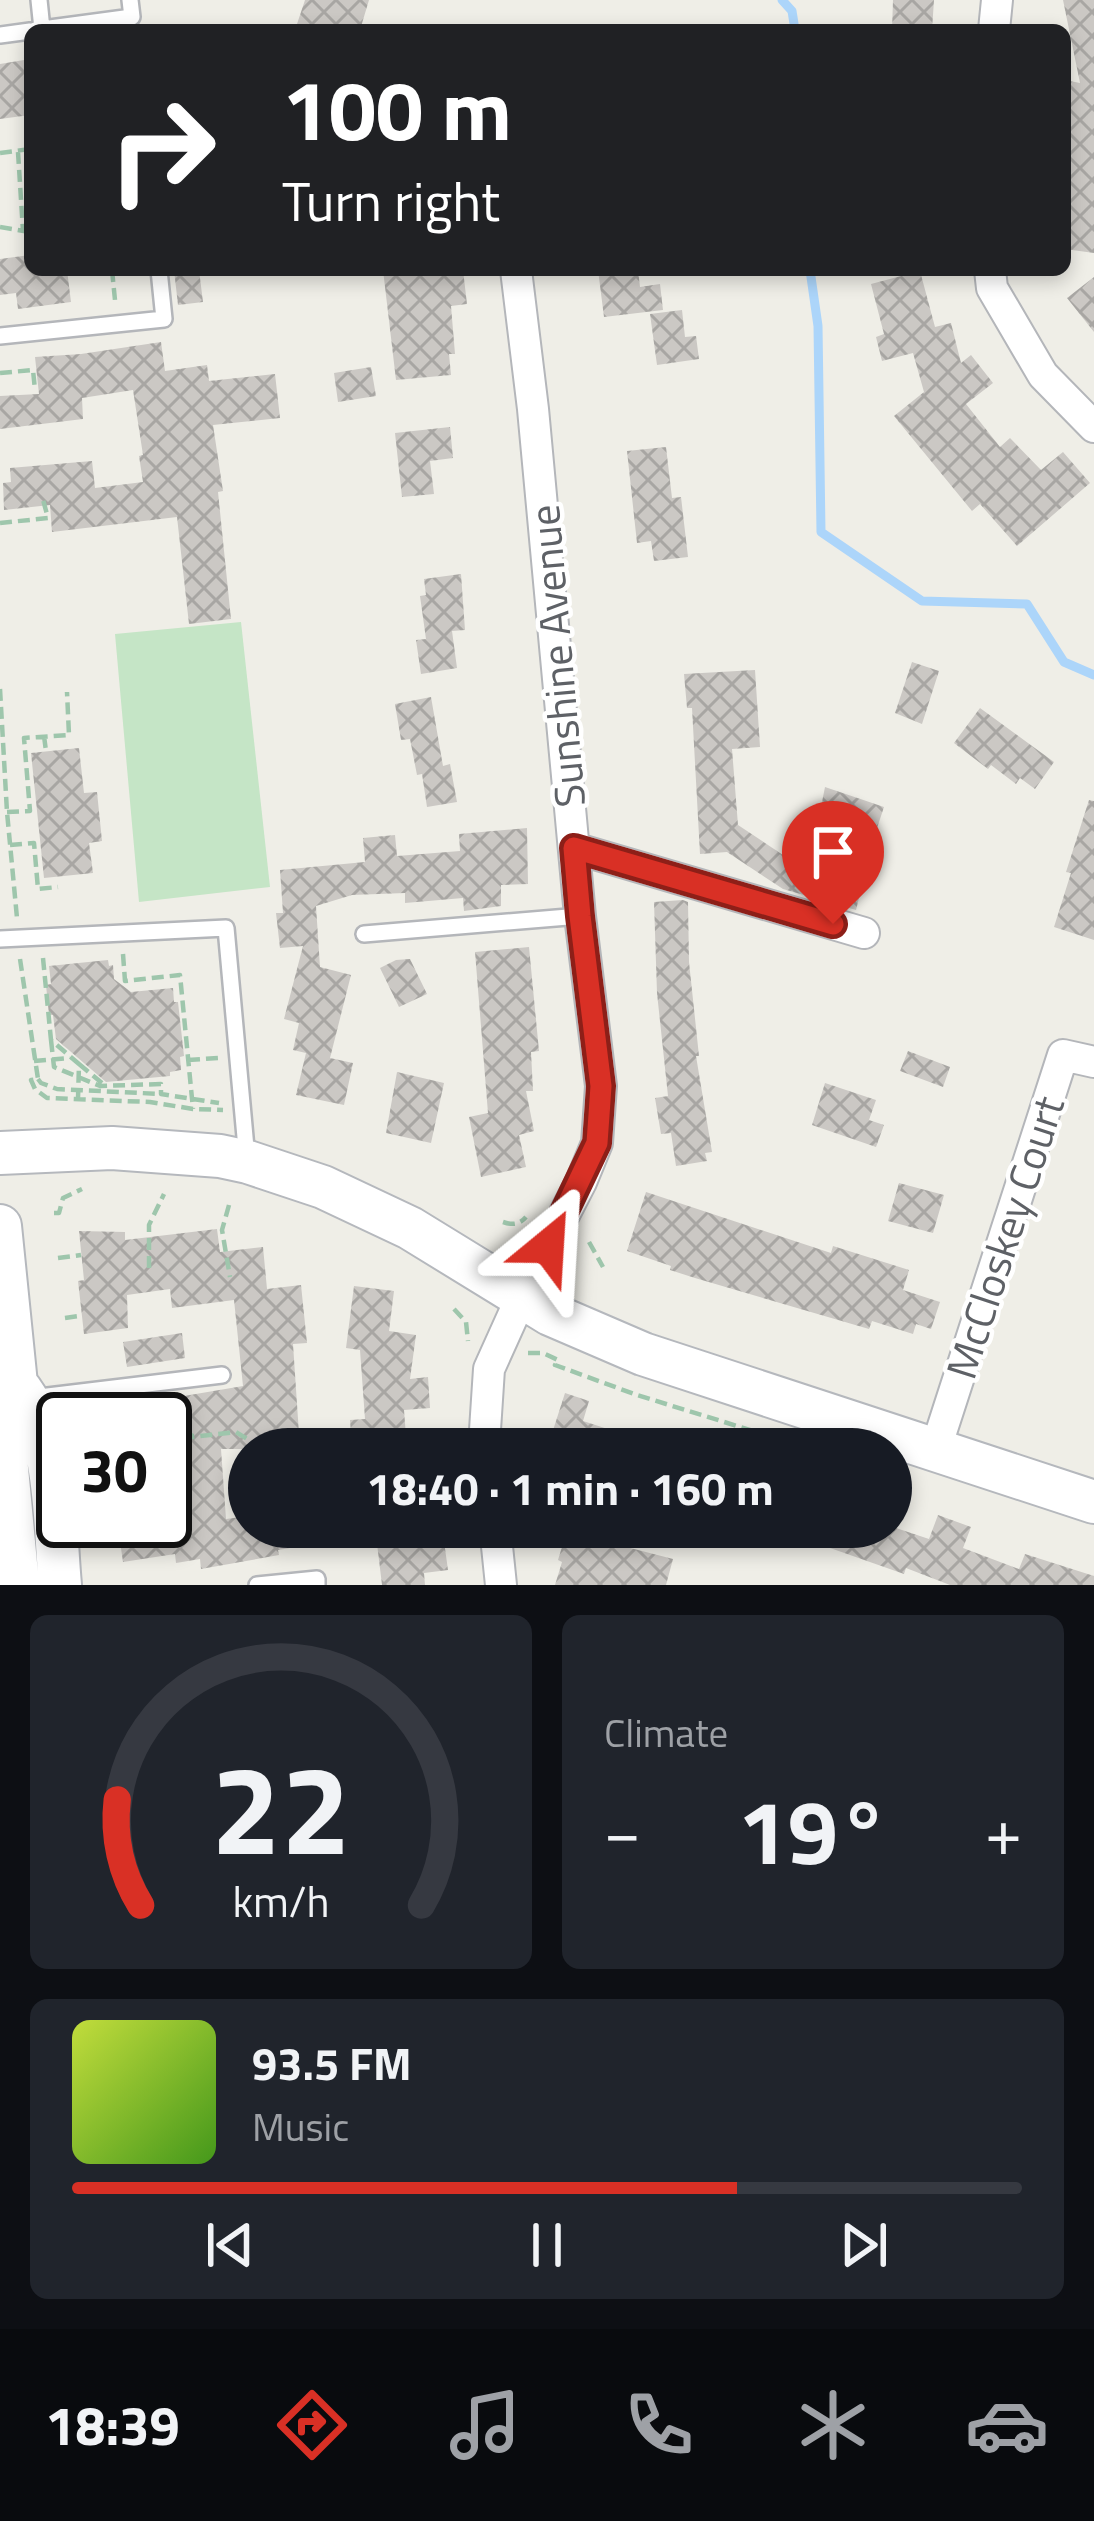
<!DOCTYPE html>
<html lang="en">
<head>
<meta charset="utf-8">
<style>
	:root { --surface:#171b24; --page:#20242c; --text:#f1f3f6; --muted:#9ea1a6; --line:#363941; --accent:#d93025 }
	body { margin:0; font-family:"Titillium Web",sans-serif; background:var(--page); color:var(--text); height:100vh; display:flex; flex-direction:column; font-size:45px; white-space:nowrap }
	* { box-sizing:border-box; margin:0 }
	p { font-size:39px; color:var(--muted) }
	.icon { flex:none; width:66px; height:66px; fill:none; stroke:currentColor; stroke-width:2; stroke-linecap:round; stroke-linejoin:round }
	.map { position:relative; height:1585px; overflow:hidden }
	.sheet { display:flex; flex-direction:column; gap:30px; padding:30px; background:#0d0f14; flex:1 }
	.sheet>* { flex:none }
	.top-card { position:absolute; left:24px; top:24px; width:1047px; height:252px; border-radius:18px; box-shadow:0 6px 18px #0003; background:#202124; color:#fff; overflow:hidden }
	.speed { position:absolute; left:36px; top:1392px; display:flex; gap:24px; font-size:60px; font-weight:700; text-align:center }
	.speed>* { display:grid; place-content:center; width:156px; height:156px; border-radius:50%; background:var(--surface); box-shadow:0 6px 18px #0003; line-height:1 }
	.speed .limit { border:6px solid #111; border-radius:18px; background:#fff; color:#111 }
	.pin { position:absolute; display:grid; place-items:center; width:102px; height:102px; color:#fff; margin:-123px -51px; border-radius:50% 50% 50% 0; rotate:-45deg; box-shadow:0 0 12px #0007 }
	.pin .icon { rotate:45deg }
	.me { position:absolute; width:132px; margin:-66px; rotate:27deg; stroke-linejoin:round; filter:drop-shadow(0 0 9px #0008) }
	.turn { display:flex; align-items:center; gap:42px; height:252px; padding:0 60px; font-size:54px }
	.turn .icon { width:156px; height:156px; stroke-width:2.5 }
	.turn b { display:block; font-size:84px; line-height:102px }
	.big { font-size:90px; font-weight:700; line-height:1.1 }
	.sheet .widget { flex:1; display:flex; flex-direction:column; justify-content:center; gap:18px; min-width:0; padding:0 42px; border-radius:18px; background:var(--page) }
	.sheet .dial { align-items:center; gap:0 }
	.dial svg { height:312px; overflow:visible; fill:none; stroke:var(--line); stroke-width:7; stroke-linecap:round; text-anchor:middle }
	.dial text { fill:var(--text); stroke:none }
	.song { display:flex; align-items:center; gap:36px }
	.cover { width:144px; height:144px; border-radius:18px; background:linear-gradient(135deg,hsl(70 70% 55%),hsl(100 70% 35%)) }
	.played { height:12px; border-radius:6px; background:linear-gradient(90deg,var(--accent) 70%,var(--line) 70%) }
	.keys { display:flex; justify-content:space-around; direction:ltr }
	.heat { display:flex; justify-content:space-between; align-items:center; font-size:66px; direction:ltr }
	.sheet .tiles { flex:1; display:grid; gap:30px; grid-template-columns:1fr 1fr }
	.widget:last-child { grid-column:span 2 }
	.trip { position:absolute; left:228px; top:1428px; width:684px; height:120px; border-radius:60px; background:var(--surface); box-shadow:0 6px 18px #0003; font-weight:700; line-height:120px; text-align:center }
	.tab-bar { display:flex; height:192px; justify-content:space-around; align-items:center; background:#090b0e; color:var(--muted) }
	.tab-bar .icon { width:84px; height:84px }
	.tab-bar .current { color:var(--accent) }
	.tab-bar b { font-size:54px; color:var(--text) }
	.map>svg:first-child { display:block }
	.grass { fill:#c5e5c6 }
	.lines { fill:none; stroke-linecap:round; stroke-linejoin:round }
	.stream { stroke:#acd5fa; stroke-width:9 }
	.building { fill:url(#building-cross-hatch) }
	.lane-casing { stroke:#b4b6ba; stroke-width:20 }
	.street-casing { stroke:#b4b6ba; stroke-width:34 }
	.secondary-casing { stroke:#b5b8bd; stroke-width:46 }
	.path { stroke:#9ec6ac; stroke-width:4.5; stroke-dasharray:12 6; stroke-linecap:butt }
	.lane { stroke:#fff; stroke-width:15 }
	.street { stroke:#fff; stroke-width:30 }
	.secondary { stroke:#fff; stroke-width:42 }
	.route-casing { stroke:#8d1f18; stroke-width:30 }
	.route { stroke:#d93025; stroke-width:21 }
	.labels { text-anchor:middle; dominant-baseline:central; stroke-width:9; stroke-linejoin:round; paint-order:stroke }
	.street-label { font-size:42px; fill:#5e6166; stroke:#fff }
</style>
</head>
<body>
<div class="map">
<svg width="1094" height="1585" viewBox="0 0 1094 1585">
	<defs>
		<pattern id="building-cross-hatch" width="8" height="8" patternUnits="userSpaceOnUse" patternTransform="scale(3)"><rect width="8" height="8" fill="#cbc8c4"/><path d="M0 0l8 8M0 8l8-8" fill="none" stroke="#a8a6a3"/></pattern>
	</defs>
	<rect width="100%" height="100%" fill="#efeee7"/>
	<path class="grass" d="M241,622L270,887L139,902L115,634Z"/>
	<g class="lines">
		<path class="stream" d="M782,0L792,11L795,30
			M810,270L818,326L821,532L922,601L1027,604L1064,662L1094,675"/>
	</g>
	<path class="building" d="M305,0H369L360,30H295Z
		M893,0H934L932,30H892Z
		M1063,0H1094V253L1065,249V80L1080,83Z
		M30,59V115L0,119V64Z
		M30,255V270H67L71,302L18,309L16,293L0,295V259Z
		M174,270H199L203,302L178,305Z
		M383,270H463L467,304L451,306L455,354H449L451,375L396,380Z
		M598,270H638L640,287L660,284L663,310L604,317Z
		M920,271L935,327L951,323L961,363L971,355L993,383L966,404L1000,447L1010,438L1041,470L1063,452L1090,483L1017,546L980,504L972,511L894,416L924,392L913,353L882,361L876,337L884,334L871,284Z
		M1094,277V332L1067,298Z
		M682,310L685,337L696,336L699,359L657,365L650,314Z
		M161,342L165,371L207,365L209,381L275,374L280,418L213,425L223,491L218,492L231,619L189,624L177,517L52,532L50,505L4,510L3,483L11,482L10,468L92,461L95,488L143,482L139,456L143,455L133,390L82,398L83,419L0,429V396L39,394L35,357L81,354Z
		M371,367L376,396L338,402L334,373Z
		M450,427L453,458L430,461L434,494L402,497L395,433Z
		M666,447L672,498L681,497L688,557L654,561L651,541L637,543L627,451Z
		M461,574L465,630L452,631L457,668L421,674L416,640L426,639L420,596L426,595L424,579Z
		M912,662L939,671L922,724L895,713Z
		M755,670L760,747L732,749L738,825L789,859L833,879L851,825L819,817L825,787L884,807L858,885L862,886L856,910L783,889L727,852L700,854L692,708H687L684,674Z
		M431,697L443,766L450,764L457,802L427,807L422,774L417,775L410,739L401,740L395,704Z
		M980,708L1054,762L1035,789L1020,778L1016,784L991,765L988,769L954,743Z
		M79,748L84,793L97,792L102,841L89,843L93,873L44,878L31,753Z
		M1089,800L1094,801V940L1054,927L1071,873L1066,872Z
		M527,828L528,884L501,885V906L464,911L463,898L405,903V893L352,895L316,906L320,967L351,975L330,1058L353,1063L344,1105L296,1095L306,1053L293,1050L299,1023L284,1019L303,946L280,948L276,913H283L280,870L365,862L363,838L395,835L397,856L460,851L459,834Z
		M683,900L688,902L689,962L699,1056H696L712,1152L705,1153L707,1161L676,1166L671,1133L661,1134L655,1098L668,1096L657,993L654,902Z
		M529,947L539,1051L531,1052L533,1091H526L534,1131L519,1135L526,1167L481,1177L469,1117L488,1113L475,952Z
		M410,959L427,994L399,1007L380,968L396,960Z
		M108,960L109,966L113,965L114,979L131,992L173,988L174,1002H178L184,1056L180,1057L181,1070L170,1072V1076L106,1082L56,1039L53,1015H49L46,985L51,984L49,966Z
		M908,1051L950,1067L943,1087L900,1071Z
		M397,1072L444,1083L431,1143L386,1133Z
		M825,1083L876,1100L869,1120L884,1125L876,1147L812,1125Z
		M899,1183L944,1195L933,1233L888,1221Z
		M646,1192L831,1253L833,1246L909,1270L903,1290L940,1302L931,1329L916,1324L913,1334L872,1321L869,1329L695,1278L670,1270L671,1266L627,1251Z
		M217,1229L220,1252L263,1247L267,1289L301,1285L307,1343L293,1344L300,1449H221L226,1519L249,1516V1527H337L338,1540L278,1550L279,1555L201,1569L200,1559L176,1563L175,1554L123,1562L118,1528L135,1526V1521H165V1445L192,1443L184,1396L243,1386L234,1300L172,1308L170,1289L127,1295L128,1328L84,1334L78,1281L84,1280L79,1231L125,1232V1240Z
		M354,1286L394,1291L389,1331L416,1335L410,1379L428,1377L430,1408L404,1410L407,1449H352L350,1420L365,1419L360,1350L346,1348Z
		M182,1333L185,1358L127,1367L123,1342Z
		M565,1393L589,1401L583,1421L654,1444L653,1449H547Z
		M938,1515L971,1527L963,1548L1019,1569L1025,1554L1094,1576V1585H950L906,1568L904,1574L779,1530L780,1527H893L929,1539Z
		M375,1527H442L448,1570L424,1573L425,1585H382Z
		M568,1527H611L607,1542L673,1559L666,1585H555L562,1562L558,1560Z"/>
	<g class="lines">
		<g class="lane-casing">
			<path id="lane" d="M39,0L42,29
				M35,30L132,17L130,0
				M0,35L30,31
				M0,336L164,319L159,270
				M364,934L580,916
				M0,939L226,928L247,1159
				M31,1398L222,1375
				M257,1585L317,1579V1585"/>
		</g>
		<g class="street-casing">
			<path id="street" d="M994,30L997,0
				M990,270L992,288L1043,375L1094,427
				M574,848L864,933
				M487,1449L485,1430L489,1369L521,1298L581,1182L597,1143L601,1086L580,916L533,409L516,270
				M935,1451L1063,1055L1094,1062
				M495,1527L501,1585"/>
		</g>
		<g class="secondary-casing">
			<path id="secondary" d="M0,1153L112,1148L220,1156L248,1162L323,1187L410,1228L550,1314L643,1354L1094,1502
				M0,1226L16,1384L6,1458L18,1585
				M16,1384C58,1433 54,1523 60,1585"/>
		</g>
		<path class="path" d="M18,152L23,231
			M0,153L30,149
			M0,227L30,232
			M112,270L115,300
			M0,373L33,370L35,390
			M0,523L48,518L42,496
			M0,689L7,812L17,918
			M44,736L46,751
			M7,812L30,811L24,738L69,735L67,692
			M10,845L34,843L38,889L58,887
			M123,954L125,981L180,975L193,1109
			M43,958L51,1040L79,1064L78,1099
			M20,959L38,1079L31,1080L35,1089L47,1098L150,1102L193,1109L223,1110
			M51,1040L54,1067L100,1086L161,1084V1094L219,1103
			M188,1060L218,1058
			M34,1061L70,1058
			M79,1064L102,1083
			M38,1079L41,1083L57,1089L161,1094
			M229,1205L222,1230L230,1277
			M54,1213H59L63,1198L82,1189
			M503,1222C512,1225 519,1225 526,1217
			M589,1242L603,1267
			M58,1258L81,1255
			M149,1268V1225L164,1194
			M454,1309L466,1322L468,1341
			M65,1318L79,1316
			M528,1353H543L558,1360L555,1365L637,1395L805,1447
			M165,1429L177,1428L193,1436
			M165,1436L174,1439L236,1432L252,1442"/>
		<use href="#lane" class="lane"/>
		<use href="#street" class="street"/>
		<use href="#secondary" class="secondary"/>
	</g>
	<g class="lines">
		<g class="route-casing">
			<path id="route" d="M548,1246L597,1143L599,1115L601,1086L580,916L574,848L833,924"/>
		</g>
		<use href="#route" class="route"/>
	</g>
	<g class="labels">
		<g class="street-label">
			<text transform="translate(556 656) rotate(-95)">Sunshine Avenue</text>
			<text transform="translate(1004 1237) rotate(-72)">McCloskey Court</text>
		</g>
	</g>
</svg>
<div class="speed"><div class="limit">30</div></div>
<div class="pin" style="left:833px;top:924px;background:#d93025"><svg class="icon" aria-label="arrive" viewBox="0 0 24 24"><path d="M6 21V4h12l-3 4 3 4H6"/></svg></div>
<svg class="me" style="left:548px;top:1246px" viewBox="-20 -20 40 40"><path d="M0-17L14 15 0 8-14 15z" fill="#d93025" stroke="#fff" stroke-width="4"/></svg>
<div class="trip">18:40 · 1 min · 160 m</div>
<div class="top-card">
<div class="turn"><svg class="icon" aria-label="right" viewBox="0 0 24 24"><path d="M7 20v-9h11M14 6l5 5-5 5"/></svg><div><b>100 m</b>Turn right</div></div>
</div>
</div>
<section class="sheet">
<div class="tiles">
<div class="widget dial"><svg viewBox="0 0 100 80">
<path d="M14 69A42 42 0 1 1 86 69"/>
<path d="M14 69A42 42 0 0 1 8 42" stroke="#d93025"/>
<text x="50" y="56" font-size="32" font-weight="700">22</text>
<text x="50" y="72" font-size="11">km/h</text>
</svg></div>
<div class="widget"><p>Climate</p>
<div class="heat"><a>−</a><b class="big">19°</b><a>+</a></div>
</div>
<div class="widget">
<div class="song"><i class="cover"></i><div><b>93.5 FM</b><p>Music</p></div></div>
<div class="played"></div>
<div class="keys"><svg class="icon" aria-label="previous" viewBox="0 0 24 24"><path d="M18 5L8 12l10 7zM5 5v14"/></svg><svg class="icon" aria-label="pause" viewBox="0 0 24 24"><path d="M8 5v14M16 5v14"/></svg><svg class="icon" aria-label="next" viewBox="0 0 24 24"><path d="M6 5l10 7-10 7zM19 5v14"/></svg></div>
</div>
</div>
</section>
<nav class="tab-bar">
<b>18:39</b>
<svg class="icon current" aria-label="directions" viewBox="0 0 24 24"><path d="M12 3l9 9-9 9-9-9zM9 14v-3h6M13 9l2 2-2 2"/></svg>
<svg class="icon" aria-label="music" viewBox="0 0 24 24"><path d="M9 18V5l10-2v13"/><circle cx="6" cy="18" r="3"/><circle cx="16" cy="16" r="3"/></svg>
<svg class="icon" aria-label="phone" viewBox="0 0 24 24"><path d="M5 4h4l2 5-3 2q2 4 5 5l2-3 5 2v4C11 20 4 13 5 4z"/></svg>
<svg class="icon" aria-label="climate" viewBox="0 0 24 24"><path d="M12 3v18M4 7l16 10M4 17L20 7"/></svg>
<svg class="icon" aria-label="car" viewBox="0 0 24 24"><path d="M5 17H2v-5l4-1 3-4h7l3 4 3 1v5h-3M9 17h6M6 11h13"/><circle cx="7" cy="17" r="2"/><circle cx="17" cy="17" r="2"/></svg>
</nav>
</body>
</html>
